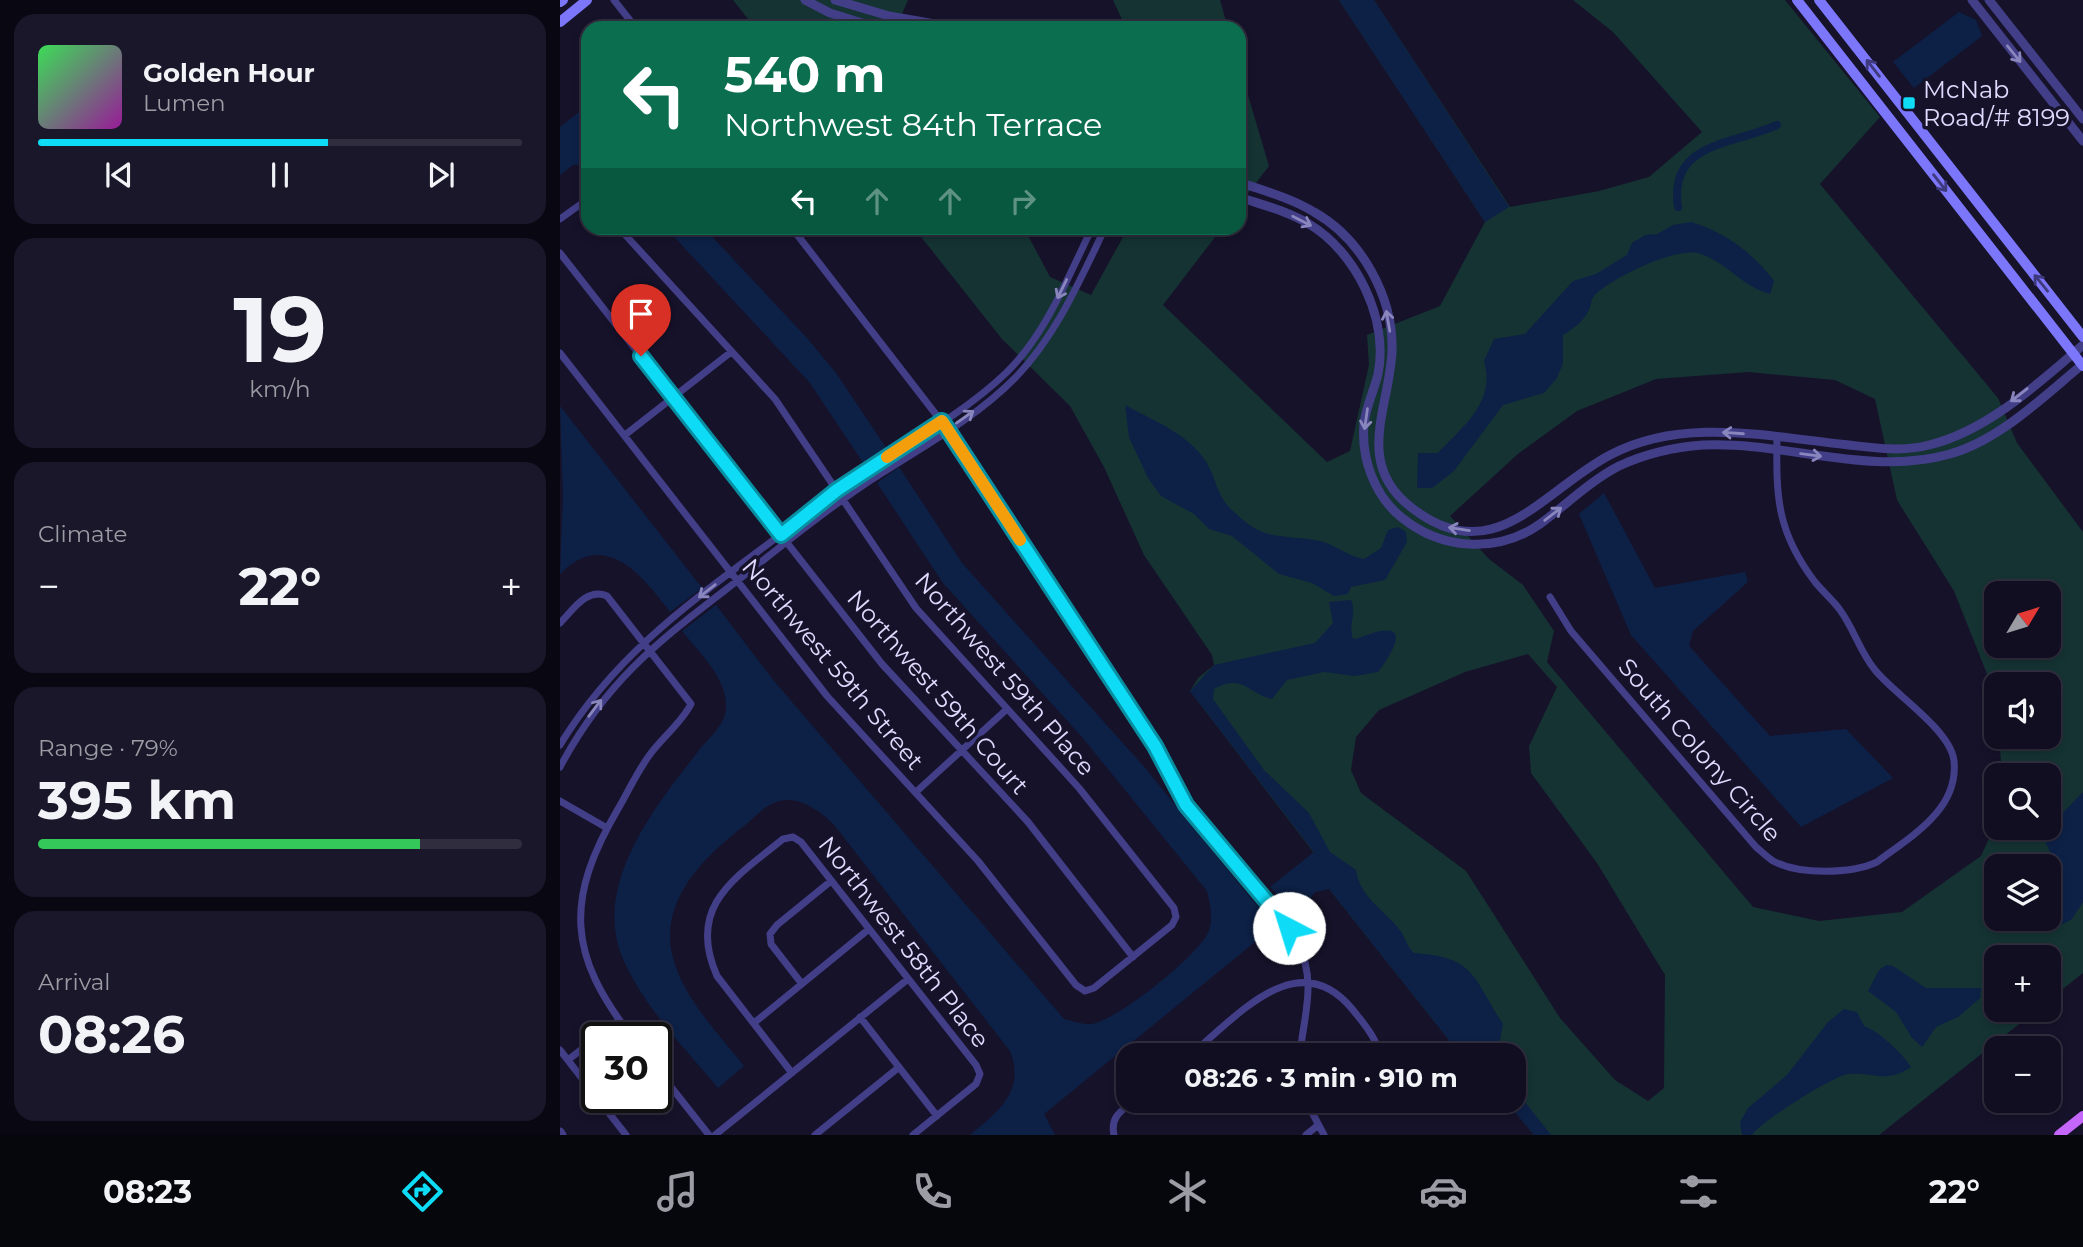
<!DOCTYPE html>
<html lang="en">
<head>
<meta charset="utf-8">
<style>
	:root { --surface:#100e20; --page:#191729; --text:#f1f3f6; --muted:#9c9ca5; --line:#302e3e; --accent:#0edcf7 }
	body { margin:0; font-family:Montserrat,sans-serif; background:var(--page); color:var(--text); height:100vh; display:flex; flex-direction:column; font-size:26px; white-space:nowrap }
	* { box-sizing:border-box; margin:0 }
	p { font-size:23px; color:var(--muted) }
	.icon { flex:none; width:38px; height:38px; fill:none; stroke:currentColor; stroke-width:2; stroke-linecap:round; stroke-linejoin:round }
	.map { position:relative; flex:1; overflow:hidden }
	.details { display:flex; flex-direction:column; gap:14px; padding:14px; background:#090812; width:560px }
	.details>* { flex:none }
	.guide { position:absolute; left:21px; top:21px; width:665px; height:214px; border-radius:21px; box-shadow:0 4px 10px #0003,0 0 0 2px var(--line); background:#0b6e4f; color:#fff; overflow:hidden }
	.needle { width:46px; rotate:52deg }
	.buttons { position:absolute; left:1424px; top:581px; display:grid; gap:14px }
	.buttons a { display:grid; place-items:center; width:77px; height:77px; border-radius:14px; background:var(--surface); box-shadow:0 4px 10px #0003,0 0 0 2px var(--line); font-size:35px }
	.speed { position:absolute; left:21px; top:1022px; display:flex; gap:14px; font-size:35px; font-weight:700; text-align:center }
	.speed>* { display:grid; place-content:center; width:91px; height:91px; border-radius:50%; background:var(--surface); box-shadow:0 4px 10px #0003,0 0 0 2px var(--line); line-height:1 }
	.speed .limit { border:4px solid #111; border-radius:10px; background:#fff; color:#111 }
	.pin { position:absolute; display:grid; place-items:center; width:60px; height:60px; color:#fff; margin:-72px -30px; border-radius:50% 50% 50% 0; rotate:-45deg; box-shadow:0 0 7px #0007 }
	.pin .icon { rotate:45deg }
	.me { position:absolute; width:77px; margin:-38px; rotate:320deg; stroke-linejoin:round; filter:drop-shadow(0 0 5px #0008) }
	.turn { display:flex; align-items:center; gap:24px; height:147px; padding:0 28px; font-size:32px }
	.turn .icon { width:91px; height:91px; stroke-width:2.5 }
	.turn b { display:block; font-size:49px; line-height:60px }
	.lanes { display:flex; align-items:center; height:66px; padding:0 28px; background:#0003; justify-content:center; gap:35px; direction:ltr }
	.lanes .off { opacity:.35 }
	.big { font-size:52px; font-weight:700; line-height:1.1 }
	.details .widget { flex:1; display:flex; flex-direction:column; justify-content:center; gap:10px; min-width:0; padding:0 24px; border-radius:21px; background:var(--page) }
	.details .dial { align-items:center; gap:0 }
	.dial b { font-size:91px; line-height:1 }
	.song { display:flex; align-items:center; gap:21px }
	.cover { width:84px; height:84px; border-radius:10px; background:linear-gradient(135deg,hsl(130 70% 55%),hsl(300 70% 35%)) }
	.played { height:7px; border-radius:4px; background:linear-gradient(90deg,var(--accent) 60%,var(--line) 60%) }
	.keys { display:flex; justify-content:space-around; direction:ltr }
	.heat { display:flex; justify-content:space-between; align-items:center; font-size:38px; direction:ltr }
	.charge { height:10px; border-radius:5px; background:linear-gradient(90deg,#34c759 79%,var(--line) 0) }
	.trip { position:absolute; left:556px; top:1043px; width:410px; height:70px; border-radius:21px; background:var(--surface); box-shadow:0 4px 10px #0003,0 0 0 2px var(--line); font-weight:700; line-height:70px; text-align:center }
	.menu { display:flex; height:112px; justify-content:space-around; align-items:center; background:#06060d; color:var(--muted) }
	.menu .icon { width:49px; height:49px }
	.menu .on { color:var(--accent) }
	.menu b { font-size:32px; color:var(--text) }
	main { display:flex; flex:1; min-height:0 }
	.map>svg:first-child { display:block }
	.green { fill:#153333; fill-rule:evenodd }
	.water { fill:#0d2147 }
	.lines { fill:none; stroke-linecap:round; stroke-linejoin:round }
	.canal { stroke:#0d2147; stroke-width:8 }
	.minor { stroke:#423e87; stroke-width:7 }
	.tertiary { stroke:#423e87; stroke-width:9 }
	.secondary { stroke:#7b76fa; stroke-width:10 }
	.primary { stroke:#c566fa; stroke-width:10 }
	.oneway { stroke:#8985bd }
	.oneway2 { stroke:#3e3a7d }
	.route-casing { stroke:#098fa1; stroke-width:18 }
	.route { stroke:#0edcf7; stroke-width:12 }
	.slow { stroke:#f59e0b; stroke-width:12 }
	.poi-dot { fill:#0edcf7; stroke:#16122a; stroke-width:2.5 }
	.labels { text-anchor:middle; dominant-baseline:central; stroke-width:7; stroke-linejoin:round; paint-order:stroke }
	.poi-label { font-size:24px; fill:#e0dbfe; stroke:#16122a; text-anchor:start }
	.street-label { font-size:24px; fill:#e0dbfe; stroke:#16122a }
</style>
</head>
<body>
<main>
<section class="details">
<div class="widget">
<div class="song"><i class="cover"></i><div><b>Golden Hour</b><p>Lumen</p></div></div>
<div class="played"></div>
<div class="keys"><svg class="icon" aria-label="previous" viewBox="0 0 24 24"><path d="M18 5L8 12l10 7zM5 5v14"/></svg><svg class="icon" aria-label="pause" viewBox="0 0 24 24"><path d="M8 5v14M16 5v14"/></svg><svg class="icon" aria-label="next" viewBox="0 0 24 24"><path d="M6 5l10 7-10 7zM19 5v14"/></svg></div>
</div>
<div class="widget dial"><b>19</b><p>km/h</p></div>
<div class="widget"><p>Climate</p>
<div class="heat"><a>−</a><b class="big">22°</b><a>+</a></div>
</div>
<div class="widget"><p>Range · 79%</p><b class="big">395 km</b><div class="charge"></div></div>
<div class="widget"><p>Arrival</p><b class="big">08:26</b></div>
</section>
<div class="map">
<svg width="1523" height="1135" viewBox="0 0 1523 1135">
	<rect width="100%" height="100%" fill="#16122a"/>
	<path class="green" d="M173,0H348L336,28H195Z
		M553,0H660L668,28H566Z
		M779,0H814L950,207L1039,191L1089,177L1142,132L1053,32L1013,0H1225L1320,117L1260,184L1438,398L1457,443L1523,532V973L1489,1000V957H1437V1010H1477L1319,1135H974L946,1101H954V1055H910L902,1046L893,1045L769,889L754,853L630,691L638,678L654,665L652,655L584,555L544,467L510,406L442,339L354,228H464L490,277L531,295L568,228H662L603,305L767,462L790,451L809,365L807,335L880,306L925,222ZM1188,372L1275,380L1315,399L1337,500L1394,591L1437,699V684H1489V737H1439L1442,775H1489V828H1437V821L1421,856L1342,912L1259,921L1193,907L987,662L994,631L963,585L929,559L890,516L959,453L1017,411L1096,379ZM1437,593H1489V646H1437ZM968,654L997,687L969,746L971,773L1037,863L1105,975L1104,1088L1088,1101L1055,1080L1000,1018L906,871L801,793L791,770L796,737L819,710L905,672ZM1437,866H1489V919H1437Z
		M679,65L709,166L679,205Z"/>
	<path class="water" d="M779,0H814L949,207L925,222Z
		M1399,12L1416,20L1422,36L1354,88L1333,62Z
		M28,105V164L13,165L0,175V127Z
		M1131,222C1165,232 1193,253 1214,281L1210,294C1183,287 1167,263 1141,254C1119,245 1051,278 1035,295C1030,300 1032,304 1029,310C1024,321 1013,329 1003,335V363L997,378L984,393L943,405L894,471L872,488H857L858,453H878C904,425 936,402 924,361L934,339L965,334L1013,281L1036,274L1067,255L1072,243L1085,235L1097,234L1113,225Z
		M106,228H144L247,338L276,373L327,449L304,464L250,383Z
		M565,405C594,421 629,434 647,463C655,477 657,494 668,506C702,541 713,534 755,540C774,543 786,556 804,559L821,548L828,530L838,527L846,532L847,542L825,580L791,587L788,594L774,596L752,583L719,574L672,536L649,529L634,514L601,496L588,478L569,437Z
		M0,406L142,588L110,612C83,576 45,528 0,574L3,496Z
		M339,467L402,563L586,769L693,901L717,924L484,1114L495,1135H410C438,1112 466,1091 450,1051L275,826C261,811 236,793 214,803C203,807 193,819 184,826C145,856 100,899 112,954C122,997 157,1032 184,1066L158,1088C124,1047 81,1004 61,954C34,883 96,805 137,753C146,740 165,726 166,709C168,678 139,653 122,631L156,605L214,681L504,1019C512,1021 523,1025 531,1024C557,1021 636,957 648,933C654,920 650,904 647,891L522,737L383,583L317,483Z
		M1044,493L1095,588L1185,572L1188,582L1133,631L1129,646L1210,736L1286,729L1333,778L1241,827L1071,635L1019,514Z
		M791,600C797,613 788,626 793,639C803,638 812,632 821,631C853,625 824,664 818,672L795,676L764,672L727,680L712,699C688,693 682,673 654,689L653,699L704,770L749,813L770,852L796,870C799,896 824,910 839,929C846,937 846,946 854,953C916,957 913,978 943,1024L937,1055H910L902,1046L893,1045L769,889L755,892L745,905L732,911L710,887L754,852L630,691L654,665L755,643L773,623L769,602Z
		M1523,792V902L1512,919L1493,929L1486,927L1485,919H1489L1499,871L1485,841L1488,828Z
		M1326,965L1333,966L1366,988H1421L1420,998L1398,1017L1376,1027L1362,1047L1352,1038L1336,1012L1308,991L1319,970Z
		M1284,1009L1297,1012L1304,1026C1320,1032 1342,1053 1351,1067C1326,1084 1315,1072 1288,1074C1273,1076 1200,1122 1192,1135H1182L1180,1122L1188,1108L1227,1075L1268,1022Z
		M954,1088L991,1135H974L946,1101H954Z"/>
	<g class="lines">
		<path class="canal" d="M1118,207C1108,142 1173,145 1217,125"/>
		<path class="minor" d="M54,0L76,28
			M0,219L28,199
			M232,228L388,430L595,746L626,805L738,942C757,985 744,1012 740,1055
			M0,253L322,664L468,822L573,957
			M0,353L267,696L418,861L516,985L525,991L534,988L612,925L616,917L614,908L519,788L356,608L215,399L59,228
			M65,435L171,352
			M990,597L1011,631L1196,847C1201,851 1207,857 1213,861C1239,875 1291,874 1317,862C1350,837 1399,810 1394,761C1391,730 1334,694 1315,670C1300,652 1294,629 1280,610C1273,600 1263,592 1255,582C1217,532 1216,498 1217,437
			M0,623C13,610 27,587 47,596L131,704C122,722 103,737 91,753C78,770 69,790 58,809C5,899 7,955 73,1038
			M0,745C52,659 125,606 204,547C236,524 265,498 298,476C347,444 403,414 446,373C486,334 508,277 532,228
			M0,767C49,675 106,636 186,574C225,543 263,512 305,484C355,451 413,421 456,377C497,334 520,280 545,228
			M356,792L447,709
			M0,801L47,828
			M242,984L211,944L210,934L217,925L271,881
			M300,1017L377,1116
			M194,1023L309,929
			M0,1050L66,1135
			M630,1055C677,1017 738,942 793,1010C801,1020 809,1029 815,1041L809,1055
			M8,1060L59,1020
			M96,1068L149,1135
			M232,1073L157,976C126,906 175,878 223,839L233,837L241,842L416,1065L420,1074L416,1084L353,1135
			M746,1101L764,1135
			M155,1135L348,979
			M255,1135L338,1068
			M554,1135C550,1117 561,1111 574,1101
			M746,1135L757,1126"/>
		<path class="tertiary" d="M245,0L270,13L318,28
			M275,0L329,16L398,28
			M1412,0L1523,141
			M1429,0L1523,119
			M679,182C704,191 731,198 754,212C802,239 834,298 832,352C829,409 794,464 852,508C934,572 983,490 1050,455C1123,416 1210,437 1289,445C1315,448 1343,452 1369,445C1427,431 1479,383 1523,345
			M679,197C702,205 728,211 749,224C796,252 829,319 818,374C814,391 806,406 804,424C801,458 814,495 841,517C881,550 937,554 980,524C1006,505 1030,481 1059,466C1085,454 1114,447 1143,445C1225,441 1309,477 1390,454C1440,440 1484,396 1523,364
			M0,1132L2,1135"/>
		<path class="secondary" d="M1237,0L1523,366
			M1259,0L1523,337
			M0,2L3,0
			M0,22L27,0"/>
		<path class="primary" d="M1499,1135L1523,1116"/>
	</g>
	<defs><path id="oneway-shaft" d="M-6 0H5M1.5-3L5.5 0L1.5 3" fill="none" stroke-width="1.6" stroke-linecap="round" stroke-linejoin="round" transform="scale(1.75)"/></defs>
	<g class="oneway">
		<use href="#oneway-shaft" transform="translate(1454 54) rotate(51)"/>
		<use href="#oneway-shaft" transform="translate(742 221) rotate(27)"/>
		<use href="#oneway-shaft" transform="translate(502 289) rotate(116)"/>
		<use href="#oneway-shaft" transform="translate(828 321) rotate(-100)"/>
		<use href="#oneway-shaft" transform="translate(1459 395) rotate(142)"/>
		<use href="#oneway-shaft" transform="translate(405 417) rotate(-35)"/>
		<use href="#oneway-shaft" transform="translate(806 419) rotate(98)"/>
		<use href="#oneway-shaft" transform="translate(1173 433) rotate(-176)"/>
		<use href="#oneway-shaft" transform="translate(1251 455) rotate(7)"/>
		<use href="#oneway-shaft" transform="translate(993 514) rotate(-38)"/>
		<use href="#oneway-shaft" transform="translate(899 529) rotate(-171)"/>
		<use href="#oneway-shaft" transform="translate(147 591) rotate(142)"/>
		<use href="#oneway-shaft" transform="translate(35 708) rotate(-53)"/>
	</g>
	<g class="oneway2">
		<use href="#oneway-shaft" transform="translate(1313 68) rotate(-128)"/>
		<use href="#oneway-shaft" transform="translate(1380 183) rotate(52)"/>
		<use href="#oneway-shaft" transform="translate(1481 283) rotate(-129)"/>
	</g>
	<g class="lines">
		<g class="route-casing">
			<path id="route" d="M81,356L221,535L277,490L382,421L595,746L626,805L729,928"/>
		</g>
		<use href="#route" class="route"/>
		<path class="slow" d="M327,457L382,421L460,540"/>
	</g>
	<rect class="poi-dot" x="1342" y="96" width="14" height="14" rx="3.5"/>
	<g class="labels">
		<g class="poi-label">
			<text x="1363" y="89">McNab<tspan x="1363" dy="28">Road/# 8199</tspan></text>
		</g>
		<g class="street-label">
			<text transform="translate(273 664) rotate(50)">Northwest 59th Street</text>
			<text transform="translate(445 674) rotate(49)">Northwest 59th Place</text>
			<text transform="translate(378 692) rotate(49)">Northwest 59th Court</text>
			<text transform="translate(1140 750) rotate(49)">South Colony Circle</text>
			<text transform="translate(344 942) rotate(52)">Northwest 58th Place</text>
		</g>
	</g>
</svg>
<div class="buttons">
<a><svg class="needle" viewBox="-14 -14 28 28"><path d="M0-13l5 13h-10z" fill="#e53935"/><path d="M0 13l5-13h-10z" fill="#9c9ca5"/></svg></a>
<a><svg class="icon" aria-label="sound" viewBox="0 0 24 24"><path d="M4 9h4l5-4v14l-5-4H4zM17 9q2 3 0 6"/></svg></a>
<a><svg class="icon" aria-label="search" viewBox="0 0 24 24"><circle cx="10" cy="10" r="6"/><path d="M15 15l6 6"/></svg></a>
<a><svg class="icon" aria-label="layers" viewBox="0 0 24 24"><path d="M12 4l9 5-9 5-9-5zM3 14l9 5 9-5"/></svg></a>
<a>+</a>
<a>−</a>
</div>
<div class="speed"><div class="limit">30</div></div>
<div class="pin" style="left:81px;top:356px;background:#d93025"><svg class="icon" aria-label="arrive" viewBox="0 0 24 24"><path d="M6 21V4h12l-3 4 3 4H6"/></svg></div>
<svg class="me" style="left:729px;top:928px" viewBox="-20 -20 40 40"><circle r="19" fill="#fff"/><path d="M0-13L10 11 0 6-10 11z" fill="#0edcf7"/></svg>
<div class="trip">08:26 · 3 min · 910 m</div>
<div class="guide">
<div class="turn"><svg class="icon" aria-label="left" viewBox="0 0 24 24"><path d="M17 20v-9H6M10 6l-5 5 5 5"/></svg><div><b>540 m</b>Northwest 84th Terrace</div></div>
<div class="lanes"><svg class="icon" aria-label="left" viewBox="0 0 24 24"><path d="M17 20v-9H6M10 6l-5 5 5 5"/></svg><svg class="icon off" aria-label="ahead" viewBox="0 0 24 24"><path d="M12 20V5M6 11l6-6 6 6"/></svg><svg class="icon off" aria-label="ahead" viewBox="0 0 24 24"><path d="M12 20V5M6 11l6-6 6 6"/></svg><svg class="icon off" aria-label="right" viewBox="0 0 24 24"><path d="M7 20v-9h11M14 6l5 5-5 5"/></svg></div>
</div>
</div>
</main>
<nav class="menu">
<b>08:23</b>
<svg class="icon on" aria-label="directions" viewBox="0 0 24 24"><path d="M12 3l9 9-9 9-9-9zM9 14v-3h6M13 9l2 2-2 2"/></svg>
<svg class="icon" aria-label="music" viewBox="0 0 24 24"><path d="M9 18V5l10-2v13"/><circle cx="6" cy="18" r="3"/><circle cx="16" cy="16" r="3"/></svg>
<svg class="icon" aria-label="phone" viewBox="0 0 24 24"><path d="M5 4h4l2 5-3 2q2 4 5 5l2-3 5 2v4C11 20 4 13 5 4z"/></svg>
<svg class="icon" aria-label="climate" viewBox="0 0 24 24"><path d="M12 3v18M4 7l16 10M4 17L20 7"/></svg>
<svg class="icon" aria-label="car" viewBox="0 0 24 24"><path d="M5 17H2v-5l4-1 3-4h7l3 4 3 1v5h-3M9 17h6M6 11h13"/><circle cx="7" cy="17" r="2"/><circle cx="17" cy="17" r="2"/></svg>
<svg class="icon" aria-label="filters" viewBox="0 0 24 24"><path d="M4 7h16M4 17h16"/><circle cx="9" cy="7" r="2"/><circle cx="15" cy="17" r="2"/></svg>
<b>22°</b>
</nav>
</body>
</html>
